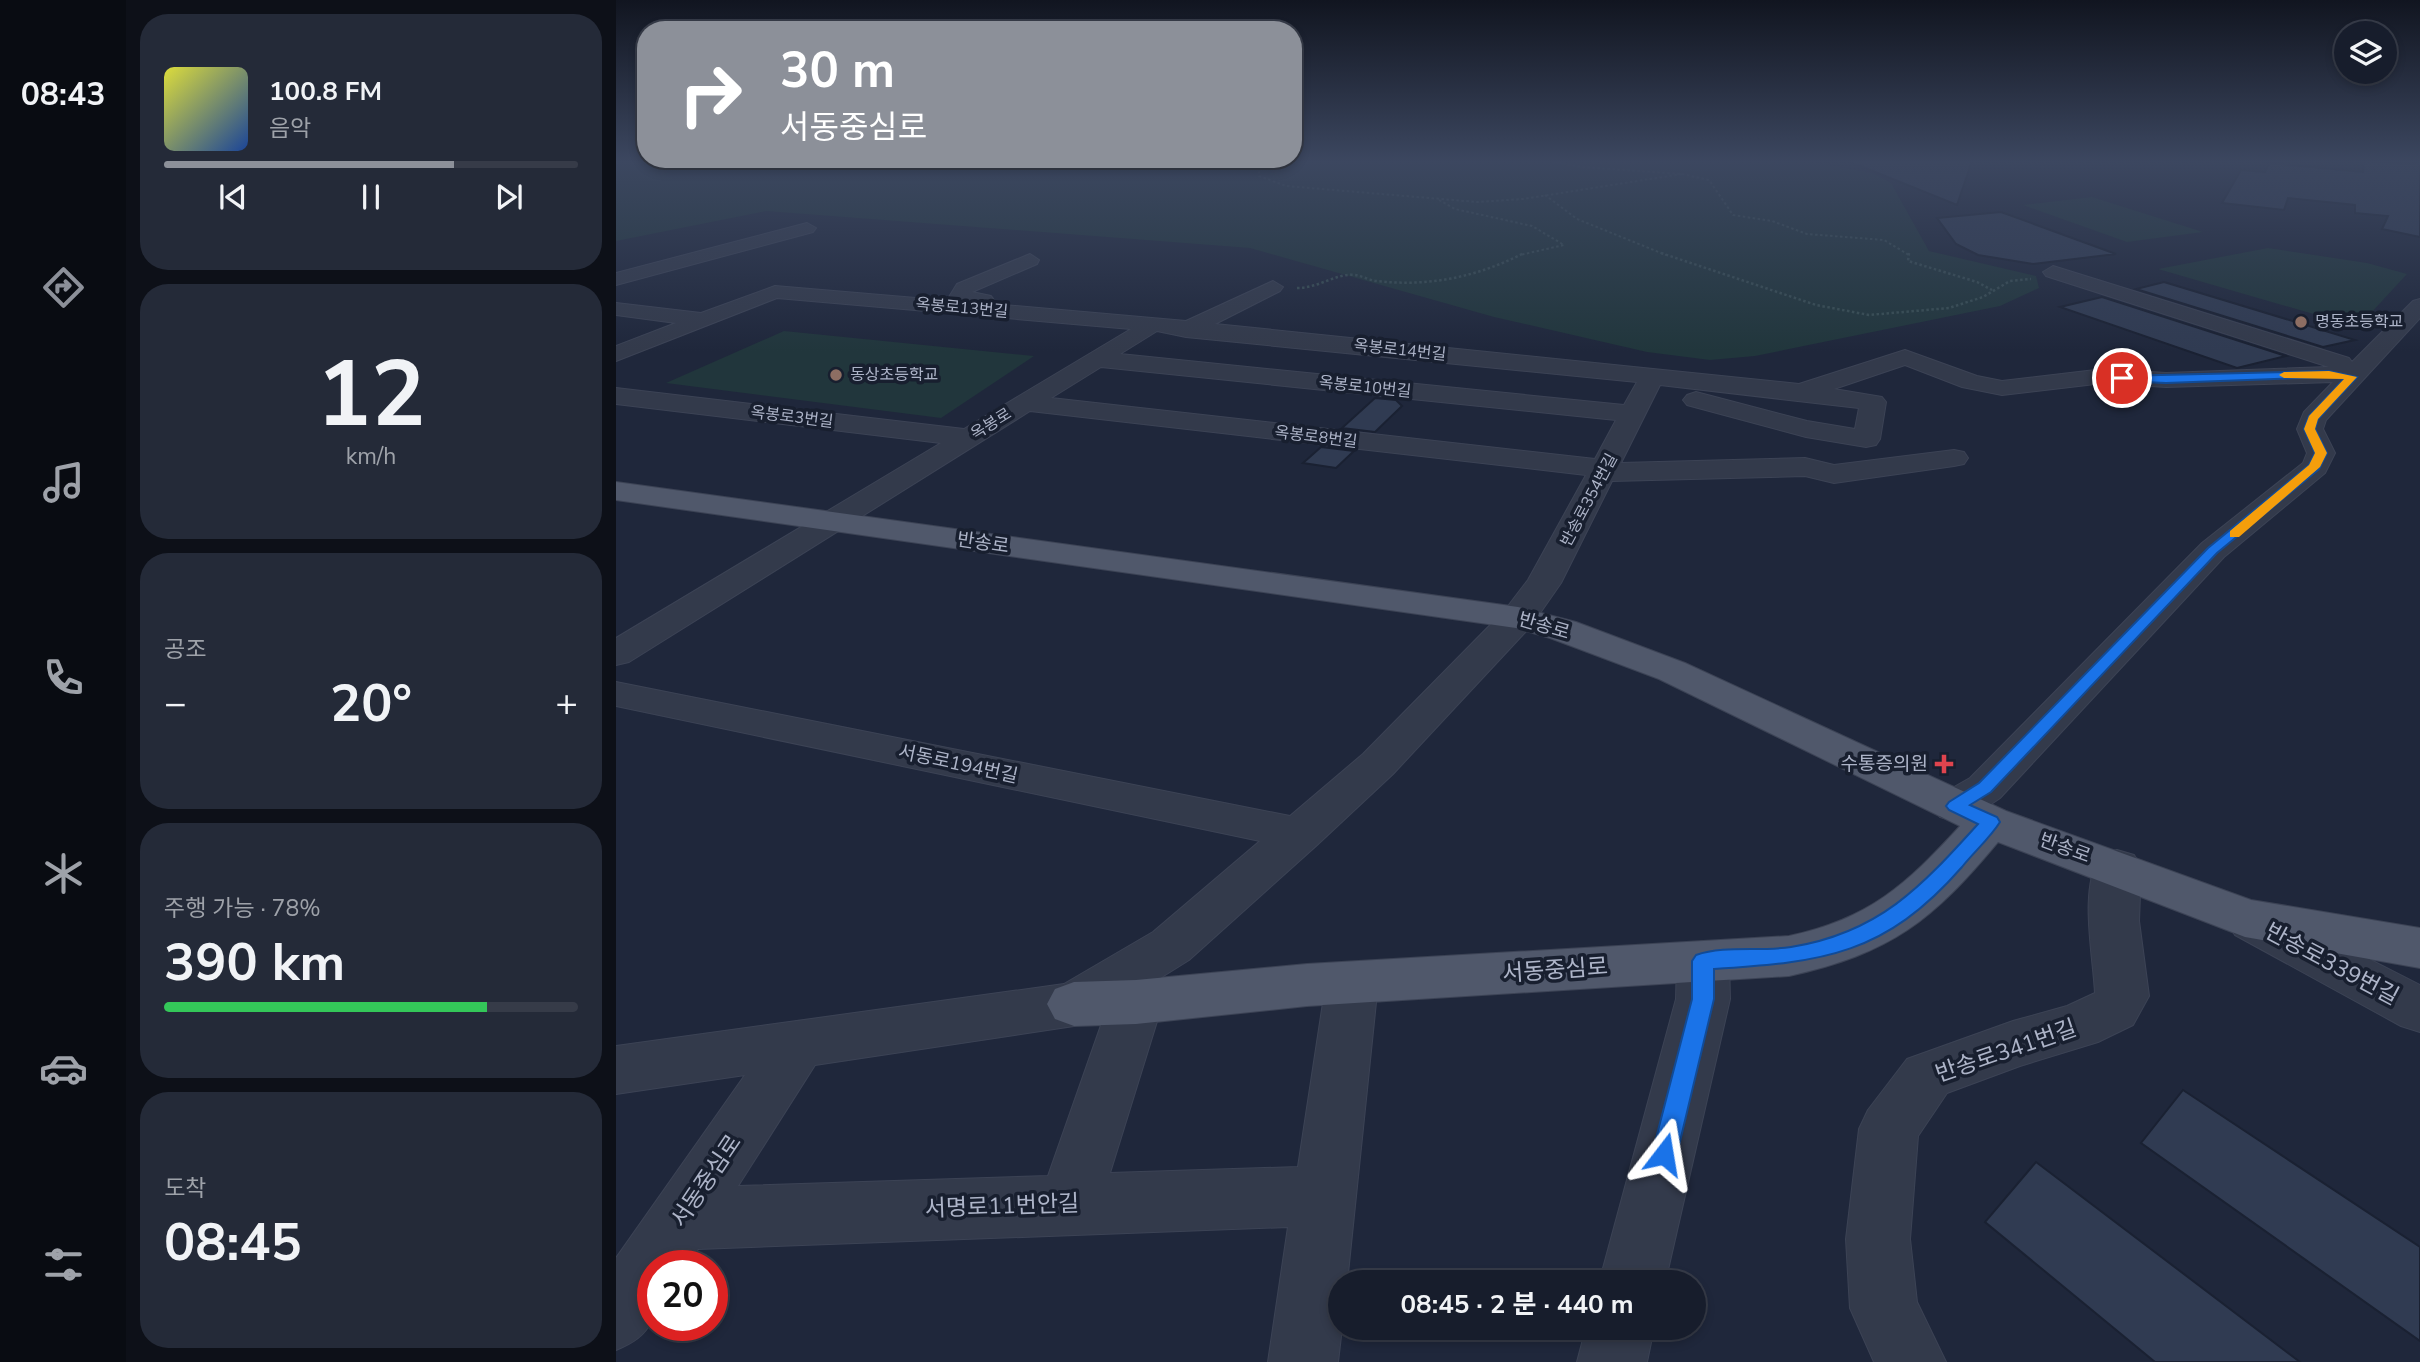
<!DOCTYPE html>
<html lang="ko">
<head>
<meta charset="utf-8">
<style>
	:root { --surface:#171d2c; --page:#242a38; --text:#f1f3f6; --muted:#9ea2a9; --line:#363b48; --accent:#8c9099 }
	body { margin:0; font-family:"Nunito Sans","Noto Sans KR",sans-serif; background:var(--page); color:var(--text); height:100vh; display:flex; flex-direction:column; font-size:26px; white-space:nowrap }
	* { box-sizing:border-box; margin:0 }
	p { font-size:23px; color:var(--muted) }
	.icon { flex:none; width:38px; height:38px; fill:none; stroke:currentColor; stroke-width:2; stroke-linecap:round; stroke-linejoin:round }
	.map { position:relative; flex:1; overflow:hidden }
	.panel { display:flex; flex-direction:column; gap:14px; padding:14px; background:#0d1018; width:490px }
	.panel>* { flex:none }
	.hud { position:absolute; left:21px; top:21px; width:665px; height:147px; border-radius:28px; box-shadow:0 4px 10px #0003,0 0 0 2px var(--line); background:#8c9099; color:#fff; overflow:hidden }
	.buttons { position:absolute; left:1718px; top:21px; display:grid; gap:14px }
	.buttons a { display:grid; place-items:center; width:63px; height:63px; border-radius:50%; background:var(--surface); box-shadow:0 4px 10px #0003,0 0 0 2px var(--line); font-size:35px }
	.speed { position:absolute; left:21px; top:1250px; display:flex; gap:14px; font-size:35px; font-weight:700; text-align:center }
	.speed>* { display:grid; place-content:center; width:91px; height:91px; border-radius:50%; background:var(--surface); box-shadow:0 4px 10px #0003,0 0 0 2px var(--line); line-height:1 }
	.speed .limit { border:10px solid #d22; background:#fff; color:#111 }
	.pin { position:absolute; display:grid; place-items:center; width:60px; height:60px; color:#fff; margin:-30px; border:4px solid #fff; border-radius:50%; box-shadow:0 2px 7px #0007 }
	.me { position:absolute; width:77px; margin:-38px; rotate:14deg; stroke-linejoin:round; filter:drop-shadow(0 0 5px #0008) }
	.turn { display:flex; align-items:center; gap:24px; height:147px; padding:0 28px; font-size:32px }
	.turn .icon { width:91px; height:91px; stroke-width:2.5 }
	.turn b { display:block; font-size:49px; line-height:60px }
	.big { font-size:52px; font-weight:700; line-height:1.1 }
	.panel .tile { flex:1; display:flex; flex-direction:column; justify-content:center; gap:10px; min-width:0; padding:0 24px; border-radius:28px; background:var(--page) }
	.panel .dial { align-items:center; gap:0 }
	.dial b { font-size:91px; line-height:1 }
	.song { display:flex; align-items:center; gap:21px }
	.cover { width:84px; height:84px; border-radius:10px; background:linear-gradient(135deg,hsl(60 70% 55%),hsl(220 70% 35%)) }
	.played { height:7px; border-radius:4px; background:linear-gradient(90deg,var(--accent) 70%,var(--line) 70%) }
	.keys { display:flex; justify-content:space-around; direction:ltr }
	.heat { display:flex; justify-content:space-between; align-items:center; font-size:38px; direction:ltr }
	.charge { height:10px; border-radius:5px; background:linear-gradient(90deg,#34c759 78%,var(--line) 0) }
	.trip { position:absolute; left:712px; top:1270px; width:378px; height:70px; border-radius:35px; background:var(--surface); box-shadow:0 4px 10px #0003,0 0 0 2px var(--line); font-weight:700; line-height:70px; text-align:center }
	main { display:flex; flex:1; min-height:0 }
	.dock { display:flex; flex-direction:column; width:126px; justify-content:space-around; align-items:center; background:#090c12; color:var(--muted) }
	.dock .icon { width:49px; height:49px }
	.dock .selected { color:var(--accent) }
	.dock b { font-size:32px; color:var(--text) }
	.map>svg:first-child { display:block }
	.green { fill:#21363c }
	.building { fill:#303b52; stroke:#1a2132; stroke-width:2 }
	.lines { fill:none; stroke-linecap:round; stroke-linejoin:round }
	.minor-casing { stroke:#3c4355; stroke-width:2 }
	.major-casing { stroke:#3c4355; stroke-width:2 }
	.path-far1 { stroke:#394f54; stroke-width:2; stroke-dasharray:2.5 2.5; stroke-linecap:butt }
	.path { stroke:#394f54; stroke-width:2.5; stroke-dasharray:2.5 2.5; stroke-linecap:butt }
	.minor { fill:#333a4b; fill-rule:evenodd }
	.major { fill:#50586b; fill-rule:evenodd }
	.route { fill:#1a73e8; stroke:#114b97; stroke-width:2 }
	.slow { fill:#f59e0b }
	.education-dot { fill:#8d6e63; stroke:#181f2f; stroke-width:2.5 }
	.health-dot { fill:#e0444e; stroke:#181f2f; stroke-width:2.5 }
	.labels { text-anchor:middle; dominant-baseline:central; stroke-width:7; stroke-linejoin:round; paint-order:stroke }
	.far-street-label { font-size:16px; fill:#adb4c8; stroke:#181f2f }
	.far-poi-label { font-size:16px; fill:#adb4c8; stroke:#181f2f; text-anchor:start }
	.street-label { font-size:19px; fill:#adb4c8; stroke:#181f2f }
	.poi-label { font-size:19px; fill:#adb4c8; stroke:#181f2f; text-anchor:end }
	.near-street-label { font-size:23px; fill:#adb4c8; stroke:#181f2f }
</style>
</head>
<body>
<main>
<nav class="dock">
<b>08:43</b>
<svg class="icon selected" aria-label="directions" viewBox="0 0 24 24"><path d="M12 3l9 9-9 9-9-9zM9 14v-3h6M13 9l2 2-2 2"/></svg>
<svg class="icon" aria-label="music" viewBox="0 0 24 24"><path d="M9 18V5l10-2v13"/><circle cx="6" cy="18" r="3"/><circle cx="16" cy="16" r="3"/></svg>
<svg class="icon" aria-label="phone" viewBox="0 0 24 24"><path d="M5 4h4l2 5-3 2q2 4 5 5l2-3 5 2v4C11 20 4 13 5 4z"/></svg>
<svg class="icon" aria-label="climate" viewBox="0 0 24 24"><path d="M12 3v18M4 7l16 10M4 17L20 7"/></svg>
<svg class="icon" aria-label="car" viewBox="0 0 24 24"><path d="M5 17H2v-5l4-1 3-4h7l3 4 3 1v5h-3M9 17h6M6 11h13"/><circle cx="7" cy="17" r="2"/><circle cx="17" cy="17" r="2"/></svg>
<svg class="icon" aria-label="filters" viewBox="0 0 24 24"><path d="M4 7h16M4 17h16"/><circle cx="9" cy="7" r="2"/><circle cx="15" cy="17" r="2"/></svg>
</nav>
<section class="panel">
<div class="tile">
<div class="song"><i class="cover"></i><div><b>100.8 FM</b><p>음악</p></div></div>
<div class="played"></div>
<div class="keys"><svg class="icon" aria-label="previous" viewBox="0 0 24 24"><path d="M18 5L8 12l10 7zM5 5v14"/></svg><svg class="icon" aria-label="pause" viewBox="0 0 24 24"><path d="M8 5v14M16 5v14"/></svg><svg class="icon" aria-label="next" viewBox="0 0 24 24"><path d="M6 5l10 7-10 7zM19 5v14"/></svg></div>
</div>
<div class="tile dial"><b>12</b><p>km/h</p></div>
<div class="tile"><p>공조</p>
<div class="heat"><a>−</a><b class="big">20°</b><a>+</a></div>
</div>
<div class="tile"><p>주행 가능 · 78%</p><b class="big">390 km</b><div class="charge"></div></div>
<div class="tile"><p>도착</p><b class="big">08:45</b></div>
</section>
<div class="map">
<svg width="1804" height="1362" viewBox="0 0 1804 1362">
	<rect width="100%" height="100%" fill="#1f273b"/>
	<path class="green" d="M0,161H1190L1256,173L1275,183L1313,251L1420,276L1423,288L1384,306L1139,356L1094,360L1031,352L878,317L634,248L150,211L0,241Z
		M1476,197L1587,232L1511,242L1407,205Z
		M1652,248L1751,263L1791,274L1742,327L1542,269Z
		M168,331L418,356L325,418L50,383Z"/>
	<path class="building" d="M1232,161H1356L1341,205Z
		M1748,161L1798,164L1804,161V237L1766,229L1772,216L1739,213V205L1672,198L1668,210L1606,203L1625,170L1649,172L1653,163L1747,172Z
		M1385,212L1500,254L1417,264L1362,255L1340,244L1321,218Z
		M1548,282L1739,340L1707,347L1520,289Z
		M1486,297L1670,356L1621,368L1444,307Z
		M759,398L780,400L786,406L759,432L726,428Z
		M705,447L738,451L720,468L687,463Z
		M1567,1090L1804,1247V1341L1525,1143Z
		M1420,1162L1684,1362H1539L1369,1222Z"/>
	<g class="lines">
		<g class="minor-casing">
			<path id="minor" d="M191,223L200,228L197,232L0,285V273Z
				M414,254L423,260L421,264L356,292L375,296L378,300L376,304L570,321L657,281L667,287L664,291L599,324L1183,384L1289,350L1361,376L1386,381L1488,369L1550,373L1713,367L1430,276L1427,272L1437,266L1733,358L1736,362L1797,301L1804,299V318L1710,420L1707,429L1719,453L1709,473L1608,557L1384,798C1364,812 1349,824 1324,817L1318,806L1324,795L1354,778L1586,543L1687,463L1691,453L1681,429L1688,412L1717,382L1550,387L1488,383L1386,395L1346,387L1289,365L1218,389L1266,397L1270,402L1264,439L1260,445L1250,447L1190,437L1071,405L1067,400L1071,395L1080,392L1191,421L1239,429L1243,408L1044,385L1005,463L1189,458L1218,465L1338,450L1348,452L1352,458L1348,464L1338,466L1218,483L1189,476L996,481L945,583L915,626L777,774L701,845L573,960L533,985L539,987L547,1002L494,1173L682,1167L710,983L717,968L736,962L755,968L762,983L731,1283H724L726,1328L722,1362H652L672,1227L82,1249L72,1265H37C37,1310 47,1331 0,1350V1258L129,1075L0,1094V1046L448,984L537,932L644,841L0,706V682L674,816L747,754L889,610L912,580L970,475L414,411L13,662L0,665V638L325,443L0,404V388L348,429L515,329L161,298L0,361V346L60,323L0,315V303L85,313L159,286L335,301L333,297L341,284ZM541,331L570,337L1021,382L1008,405L504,354ZM485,367L1000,420L979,459L435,398ZM490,1011L432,1176L122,1186L199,1065L458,1026Z
				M1501,850L1518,855L1525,867L1523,921L1533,996L1517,1025L1482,1042L1404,1066L1331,1093L1302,1136L1294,1239L1301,1302L1330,1362H1258L1234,1308L1230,1239L1243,1129L1252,1110L1291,1059L1397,1021L1451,1006L1479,993C1477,953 1463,891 1484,855Z
				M1637,903L1655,909L1804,985V1032L1785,1026L1619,935L1612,922L1619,909Z
				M1087,941L1105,947L1113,961L1114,999L1049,1283H983L1060,999L1061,961L1069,947Z
				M970,1328H1038L1031,1362H961Z"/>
		</g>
		<g class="major-casing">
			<path id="major" d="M0,482L902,607L960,622L1069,663L1390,811L1635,900L1804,928V968L1629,937L1382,842C1316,921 1276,953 1173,976L691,1006L520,1024L458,1026L439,1019L431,1004L439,989L458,982L520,980L691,964L1173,936C1253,919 1290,885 1344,826L1043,679L934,638L900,628L0,500Z"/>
		</g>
		<path class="path-far1" d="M448,161H463
			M654,161L643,170V176L670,186L861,202L907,199L1066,174L965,167L939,162L947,161
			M1066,174L1093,180L1117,215L1156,221L1191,234L1268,240L1293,255
			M929,195L961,219L1050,255
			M823,200L839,209L916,226L948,245L904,255"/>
		<path class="path" d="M1045,253L1200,305L1253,315L1333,308L1367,297L1394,281L1415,279
			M1293,253L1292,261L1361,282L1376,290
			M681,288C703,288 720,273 739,275C746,276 753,280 760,281C813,287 861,277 908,253"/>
		<use href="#minor" class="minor"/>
		<use href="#major" class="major"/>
	</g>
	<linearGradient id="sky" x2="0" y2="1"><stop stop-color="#111520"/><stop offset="0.46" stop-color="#3c4760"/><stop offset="1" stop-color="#3c4760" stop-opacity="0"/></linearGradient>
	<rect width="1804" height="351" fill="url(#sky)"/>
	<path class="route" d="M1713,371L1741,377L1702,419L1699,429L1711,453L1703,469L1601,553L1375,792L1354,805L1381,817L1384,822C1374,838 1358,852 1346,867C1269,955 1208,962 1098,969V999L1061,1154L1057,1162L1048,1166L1039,1162L1036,1154L1076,999V961L1080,955C1109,945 1144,952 1175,947C1263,933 1305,887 1362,824L1333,810L1330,806L1333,802L1363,783L1592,548L1693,465L1699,453L1688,429L1693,416L1728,379L1713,377L1550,383L1506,381L1503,376Z"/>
	<path class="slow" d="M1713,371L1741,377L1702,419L1699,429L1711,453L1704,467L1623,537H1614V531L1693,465L1699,453L1688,429L1693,416L1728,379L1668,378L1663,375L1668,372Z"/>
	<g class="education-dot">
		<circle cx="1685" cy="322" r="7"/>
		<circle cx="220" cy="375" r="7"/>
	</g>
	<path class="health-dot" d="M1324.5 753.5h7v7h7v7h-7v7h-7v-7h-7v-7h7z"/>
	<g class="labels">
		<g class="far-street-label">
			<text transform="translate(346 308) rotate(5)">옥봉로13번길</text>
			<text transform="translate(784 350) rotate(6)">옥봉로14번길</text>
			<text transform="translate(749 387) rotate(6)">옥봉로10번길</text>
			<text transform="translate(176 417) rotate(7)">옥봉로3번길</text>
			<text transform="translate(375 424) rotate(-32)">옥봉로</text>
			<text transform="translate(700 437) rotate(7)">옥봉로8번길</text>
			<text transform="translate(973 500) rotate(-62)">반송로354번길</text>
		</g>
		<g class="far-poi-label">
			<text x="1699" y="322">명동초등학교</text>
			<text x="234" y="375">동상초등학교</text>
		</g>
		<g class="street-label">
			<text transform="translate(367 543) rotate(8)">반송로</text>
			<text transform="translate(928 626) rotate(16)">반송로</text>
			<text transform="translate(342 764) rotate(12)">서동로194번길</text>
			<text transform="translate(1449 848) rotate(20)">반송로</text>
		</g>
		<g class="poi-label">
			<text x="1312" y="764">수통증의원</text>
		</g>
		<g class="near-street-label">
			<text transform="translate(1716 964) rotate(28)">반송로339번길</text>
			<text transform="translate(939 970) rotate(-4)">서동중심로</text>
			<text transform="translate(1390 1051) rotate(-19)">반송로341번길</text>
			<text transform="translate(90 1181) rotate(-56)">서동중심로</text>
			<text transform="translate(386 1206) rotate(-2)">서명로11번안길</text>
		</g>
	</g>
</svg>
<div class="buttons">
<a><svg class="icon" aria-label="layers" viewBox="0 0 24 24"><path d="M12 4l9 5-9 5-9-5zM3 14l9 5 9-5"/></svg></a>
</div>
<div class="speed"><div class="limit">20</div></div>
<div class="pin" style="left:1506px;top:378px;background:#d93025"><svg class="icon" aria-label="arrive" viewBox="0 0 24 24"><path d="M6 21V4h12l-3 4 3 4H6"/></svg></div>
<svg class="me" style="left:1048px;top:1154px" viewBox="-20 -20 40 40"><path d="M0-17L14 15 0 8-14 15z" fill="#1a73e8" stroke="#fff" stroke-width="4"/></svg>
<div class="trip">08:45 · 2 분 · 440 m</div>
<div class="hud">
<div class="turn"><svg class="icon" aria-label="right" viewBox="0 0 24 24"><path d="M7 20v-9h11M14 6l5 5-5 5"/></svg><div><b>30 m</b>서동중심로</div></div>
</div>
</div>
</main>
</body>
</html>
